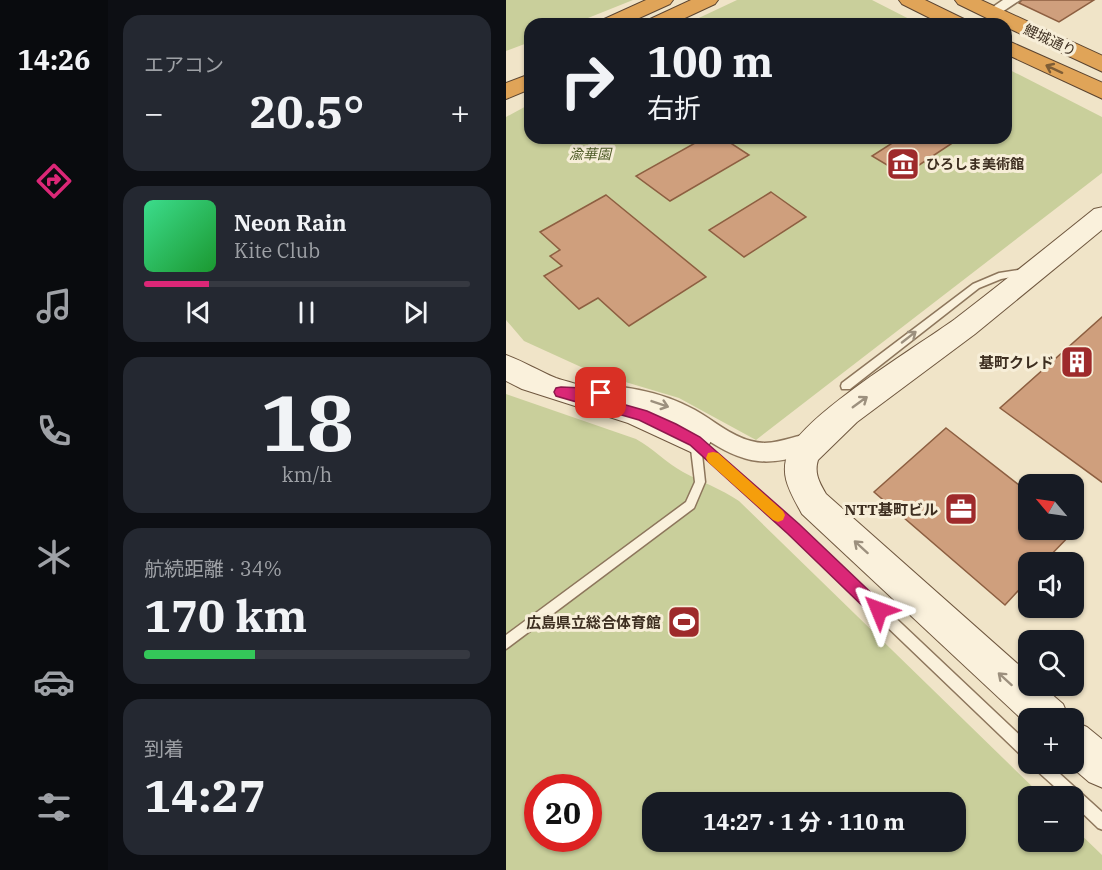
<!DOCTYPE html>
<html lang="ja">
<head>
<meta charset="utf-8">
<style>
	:root { --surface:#171b24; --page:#242831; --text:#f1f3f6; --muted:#9ea1a6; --line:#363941; --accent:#db2777 }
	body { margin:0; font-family:"IBM Plex Serif","Noto Sans JP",serif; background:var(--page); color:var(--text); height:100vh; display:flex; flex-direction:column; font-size:22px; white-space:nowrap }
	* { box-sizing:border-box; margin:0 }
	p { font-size:20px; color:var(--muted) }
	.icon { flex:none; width:33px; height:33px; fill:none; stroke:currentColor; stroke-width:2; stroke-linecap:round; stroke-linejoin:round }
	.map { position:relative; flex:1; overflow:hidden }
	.sheet { display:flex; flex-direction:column; gap:15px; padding:15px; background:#0d0f14; width:398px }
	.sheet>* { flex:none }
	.top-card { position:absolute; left:18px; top:18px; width:488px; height:126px; border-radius:18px; box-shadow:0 2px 4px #0004; background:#171b24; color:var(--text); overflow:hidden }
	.needle { width:39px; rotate:299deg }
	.controls { position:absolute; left:512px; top:474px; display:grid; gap:12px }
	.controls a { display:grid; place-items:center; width:66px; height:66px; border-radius:12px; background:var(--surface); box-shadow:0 2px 4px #0004; font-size:30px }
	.speed { position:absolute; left:18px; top:774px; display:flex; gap:12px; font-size:30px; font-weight:700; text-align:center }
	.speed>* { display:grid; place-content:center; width:78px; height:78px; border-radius:50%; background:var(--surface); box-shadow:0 2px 4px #0004; line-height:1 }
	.speed .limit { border:9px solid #d22; background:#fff; color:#111 }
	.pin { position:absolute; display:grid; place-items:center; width:51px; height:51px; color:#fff; margin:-26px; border-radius:12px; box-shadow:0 3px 9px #0006 }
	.me { position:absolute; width:66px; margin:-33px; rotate:314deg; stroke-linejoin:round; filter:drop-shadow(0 0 4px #0008) }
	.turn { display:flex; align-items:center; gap:21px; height:126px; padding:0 24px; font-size:27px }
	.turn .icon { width:78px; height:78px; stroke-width:2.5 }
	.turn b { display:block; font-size:42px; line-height:51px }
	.big { font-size:45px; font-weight:700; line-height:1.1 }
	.sheet .tile { flex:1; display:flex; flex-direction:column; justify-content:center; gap:9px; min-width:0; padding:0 21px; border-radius:18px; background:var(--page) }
	.sheet .dial { align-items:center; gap:0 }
	.dial b { font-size:78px; line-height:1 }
	.song { display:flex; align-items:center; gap:18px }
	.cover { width:72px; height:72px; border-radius:9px; background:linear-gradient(135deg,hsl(150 70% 55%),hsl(130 70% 35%)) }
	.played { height:6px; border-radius:3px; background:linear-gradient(90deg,var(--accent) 20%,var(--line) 20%) }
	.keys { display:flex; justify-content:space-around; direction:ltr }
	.heat { display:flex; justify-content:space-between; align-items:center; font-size:33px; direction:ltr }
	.charge { height:9px; border-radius:4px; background:linear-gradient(90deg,#34c759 34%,var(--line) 0) }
	.trip { position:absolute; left:136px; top:792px; width:324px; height:60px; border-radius:18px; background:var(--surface); box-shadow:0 2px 4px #0004; font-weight:700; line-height:60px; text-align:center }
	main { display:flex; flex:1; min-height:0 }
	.tabs { display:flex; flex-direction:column; width:108px; justify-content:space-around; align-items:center; background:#090b0e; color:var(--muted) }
	.tabs .icon { width:42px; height:42px }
	.tabs .active { color:var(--accent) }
	.tabs b { font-size:27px; color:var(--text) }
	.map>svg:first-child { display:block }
	.green { fill:#c9cf9b; fill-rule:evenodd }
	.building { fill:#cf9f7d; stroke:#8d5f41; stroke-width:1.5 }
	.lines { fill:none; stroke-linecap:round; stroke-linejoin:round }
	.lane-casing { stroke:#8d765c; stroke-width:3 }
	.street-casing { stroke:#8d765c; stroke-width:3 }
	.secondary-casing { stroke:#6f573f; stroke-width:2 }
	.highway-casing { stroke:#5b4430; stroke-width:2 }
	.lane { fill:#faf1dc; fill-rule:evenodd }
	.street { fill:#faf1dc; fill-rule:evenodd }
	.secondary { fill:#faf1dc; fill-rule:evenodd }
	.highway { fill:#e0a458; fill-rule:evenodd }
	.oneway { stroke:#7e5d36 }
	.oneway2 { stroke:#9c907e }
	.route { fill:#db2777; stroke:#8e194d; stroke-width:1.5 }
	.slow { fill:#f59e0b }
	.labels { text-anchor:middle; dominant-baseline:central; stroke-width:6; stroke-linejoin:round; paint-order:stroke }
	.far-street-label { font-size:14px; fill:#3d2e20; stroke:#f7eed8 }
	.far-park-label { font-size:14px; font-style:italic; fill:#4d5a26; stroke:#f7eed8 }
	.far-poi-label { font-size:14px; font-weight:bold; fill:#3d2e20; stroke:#f7eed8; text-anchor:start }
	.poi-label { font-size:15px; font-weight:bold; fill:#3d2e20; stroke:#f7eed8; text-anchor:end }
</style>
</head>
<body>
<main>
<nav class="tabs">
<b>14:26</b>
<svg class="icon active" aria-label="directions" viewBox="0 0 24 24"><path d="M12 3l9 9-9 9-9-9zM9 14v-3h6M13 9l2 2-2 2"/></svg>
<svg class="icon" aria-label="music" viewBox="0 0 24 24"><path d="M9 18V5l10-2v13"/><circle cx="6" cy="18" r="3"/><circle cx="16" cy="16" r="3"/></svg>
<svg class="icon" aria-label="phone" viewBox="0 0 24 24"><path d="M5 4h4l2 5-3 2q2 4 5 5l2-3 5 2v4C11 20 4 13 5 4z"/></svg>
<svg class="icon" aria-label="climate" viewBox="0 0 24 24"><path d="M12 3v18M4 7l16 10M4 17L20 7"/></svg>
<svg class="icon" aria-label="car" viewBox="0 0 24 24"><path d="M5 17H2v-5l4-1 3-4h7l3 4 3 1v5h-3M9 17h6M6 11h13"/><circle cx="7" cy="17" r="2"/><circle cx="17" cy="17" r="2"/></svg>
<svg class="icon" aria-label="filters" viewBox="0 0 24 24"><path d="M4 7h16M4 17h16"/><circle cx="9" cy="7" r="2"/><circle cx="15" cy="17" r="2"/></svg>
</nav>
<section class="sheet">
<div class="tile"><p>エアコン</p>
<div class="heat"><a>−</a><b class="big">20.5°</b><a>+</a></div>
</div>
<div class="tile">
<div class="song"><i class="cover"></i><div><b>Neon Rain</b><p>Kite Club</p></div></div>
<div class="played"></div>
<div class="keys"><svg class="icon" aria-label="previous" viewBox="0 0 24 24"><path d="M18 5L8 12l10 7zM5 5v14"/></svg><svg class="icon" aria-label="pause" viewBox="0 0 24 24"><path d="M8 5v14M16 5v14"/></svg><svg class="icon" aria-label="next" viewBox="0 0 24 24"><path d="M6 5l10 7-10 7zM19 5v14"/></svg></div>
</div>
<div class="tile dial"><b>18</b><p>km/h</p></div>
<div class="tile"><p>航続距離 · 34%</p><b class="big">170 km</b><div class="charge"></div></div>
<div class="tile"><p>到着</p><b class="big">14:27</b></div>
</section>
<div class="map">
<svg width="597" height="870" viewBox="0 0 597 870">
	<rect width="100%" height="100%" fill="#f0e4c8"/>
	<path class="green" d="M0,0H127L67,24H24V42L0,51Z
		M231,0H366L413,24H180Z
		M500,68L596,117V173L250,440L173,398L86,372L18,341L0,320V117L24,104V138H500Z
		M0,394L130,439C147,448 160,463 177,472C196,482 215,489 233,501L536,796H522V842H567V827L596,855V870H0ZM32,788H82V838H32ZM147,802H450V842H147Z"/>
	<path class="building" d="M516,0H588L553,22L513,3Z
		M198,138H217L243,155L164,201L130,176Z
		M394,138H454L398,175L366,156Z
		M265,192L300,217L238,257L203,230Z
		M100,195L200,277L123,326L92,298L73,309L38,276L56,266L44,256L54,250L34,232Z
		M597,316V483L494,408Z
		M440,428L522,492V530H569L538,562H522V580L499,605L368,492Z"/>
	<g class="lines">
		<g class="lane-casing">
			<path id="lane" d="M519,269L523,272L522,274L495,279L473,288L344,389H336L335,386L336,383L467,284L493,273Z
				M189,437L193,438L291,525L522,743V759L517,757L283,533L196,454L199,482L188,508L0,649V635L180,502L189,482L184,441L185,438Z
				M527,764H543L597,813V830L592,828L567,804V796H559L529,769Z"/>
		</g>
		<g class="street-casing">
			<path id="street" d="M497,0H514L490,16H480L478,13Z
				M74,384C114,385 153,390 189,410C207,420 225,436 245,441C271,449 297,429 316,435L319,442L316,449C260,468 242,467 192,434C178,425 164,416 148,411C120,402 90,407 66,399L63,393L66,387Z"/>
		</g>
		<g class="secondary-casing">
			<path id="secondary" d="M597,207V229L469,334L351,422L312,460C308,473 313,482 320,494L522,673V686H536L557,704L563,718H522V725L296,514C285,493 272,475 283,451C299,414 412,346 449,319C496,283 542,246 588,209Z
				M0,355C17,361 33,371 50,378C85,390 189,409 205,441L200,450L189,454L122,423L16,389L0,381Z
				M567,721L581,727L597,740V788L583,782L562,764H567Z"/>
		</g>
		<g class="highway-casing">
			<path id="highway" d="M140,0H167L164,4L120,24H93L96,20Z
				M185,0H212L209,4L166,24H139L142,20Z
				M393,0H419L460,20L463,24H436L396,4Z
				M449,0H475L597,56V72L500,27V24H493L452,4Z
				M500,40L597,83V99L500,54Z
				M24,74V89L0,99V83Z"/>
		</g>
		<use href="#lane" class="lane"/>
		<use href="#street" class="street"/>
		<use href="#secondary" class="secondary"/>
		<use href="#highway" class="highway"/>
	</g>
	<defs><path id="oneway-shaft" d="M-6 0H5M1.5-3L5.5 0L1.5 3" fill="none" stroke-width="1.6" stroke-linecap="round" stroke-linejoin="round" transform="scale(1.5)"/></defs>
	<use class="oneway" href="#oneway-shaft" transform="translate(548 69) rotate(-155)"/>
	<g class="oneway2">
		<use href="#oneway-shaft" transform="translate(403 337) rotate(-38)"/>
		<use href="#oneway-shaft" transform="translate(354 402) rotate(-36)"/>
		<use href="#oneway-shaft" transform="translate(154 404) rotate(19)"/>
		<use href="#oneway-shaft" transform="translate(355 547) rotate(-138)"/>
		<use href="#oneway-shaft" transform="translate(499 679) rotate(-138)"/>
	</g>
	<path class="route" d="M55,387L100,389L102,393L95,398L141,411L170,424L194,437L293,524L378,605L381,610L378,616L373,618L367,616L282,534L184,445L133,420L50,396L48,392L50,388Z"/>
	<path class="slow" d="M207,452L212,453L277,511L279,515L277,520L272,522L267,520L202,462L200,458L202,453Z"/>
	<defs>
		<g id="museum-square" transform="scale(1.725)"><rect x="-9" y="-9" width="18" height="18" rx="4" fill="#9e2a2b" stroke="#f7eed8"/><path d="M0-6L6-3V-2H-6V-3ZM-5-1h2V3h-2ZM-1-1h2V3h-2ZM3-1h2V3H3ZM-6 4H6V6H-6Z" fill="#fff"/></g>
		<g id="building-square" transform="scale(1.725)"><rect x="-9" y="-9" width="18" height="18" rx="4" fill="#9e2a2b" stroke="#f7eed8"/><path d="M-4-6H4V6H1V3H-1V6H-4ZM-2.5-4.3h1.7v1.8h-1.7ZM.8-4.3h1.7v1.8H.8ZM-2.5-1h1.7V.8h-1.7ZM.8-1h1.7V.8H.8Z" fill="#fff"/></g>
		<g id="office-square" transform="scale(1.725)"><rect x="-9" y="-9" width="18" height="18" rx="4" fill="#9e2a2b" stroke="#f7eed8"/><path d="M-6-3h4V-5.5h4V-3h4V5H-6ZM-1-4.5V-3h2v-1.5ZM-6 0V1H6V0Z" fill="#fff"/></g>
		<g id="stadium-square" transform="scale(1.725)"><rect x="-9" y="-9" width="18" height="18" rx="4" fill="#9e2a2b" stroke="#f7eed8"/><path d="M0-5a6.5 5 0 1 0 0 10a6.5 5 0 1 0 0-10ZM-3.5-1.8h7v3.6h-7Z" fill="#fff"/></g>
	</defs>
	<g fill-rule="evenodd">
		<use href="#museum-square" x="397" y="164"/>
		<use href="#building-square" x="571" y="362"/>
		<use href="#office-square" x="455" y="509"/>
		<use href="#stadium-square" x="178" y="622"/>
	</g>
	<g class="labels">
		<g class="far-street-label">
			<text transform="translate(544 40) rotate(25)">鯉城通り</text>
		</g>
		<g class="far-park-label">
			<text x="84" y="154">渝華園</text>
		</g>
		<g class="far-poi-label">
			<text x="420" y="164">ひろしま美術館</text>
		</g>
		<g class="poi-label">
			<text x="548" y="362">基町クレド</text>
			<text x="432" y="509">NTT基町ビル</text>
			<text x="155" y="622">広島県立総合体育館</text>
		</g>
	</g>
</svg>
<div class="controls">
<a><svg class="needle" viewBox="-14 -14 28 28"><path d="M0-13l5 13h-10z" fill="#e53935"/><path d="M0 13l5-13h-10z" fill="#9ea1a6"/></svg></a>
<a><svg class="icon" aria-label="sound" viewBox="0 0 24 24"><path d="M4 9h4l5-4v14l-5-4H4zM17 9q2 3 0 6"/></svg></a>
<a><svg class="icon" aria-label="search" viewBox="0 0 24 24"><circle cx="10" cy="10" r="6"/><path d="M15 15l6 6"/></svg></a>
<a>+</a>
<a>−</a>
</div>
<div class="speed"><div class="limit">20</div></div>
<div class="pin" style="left:95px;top:393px;background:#d93025"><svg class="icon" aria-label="arrive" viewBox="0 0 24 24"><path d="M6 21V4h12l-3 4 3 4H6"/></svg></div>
<svg class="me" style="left:373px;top:610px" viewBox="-20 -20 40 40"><path d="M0-17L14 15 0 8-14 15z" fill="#db2777" stroke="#fff" stroke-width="4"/></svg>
<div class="trip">14:27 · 1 分 · 110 m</div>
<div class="top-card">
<div class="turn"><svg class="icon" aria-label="right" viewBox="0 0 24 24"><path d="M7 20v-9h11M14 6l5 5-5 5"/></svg><div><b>100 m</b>右折</div></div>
</div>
</div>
</main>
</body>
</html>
